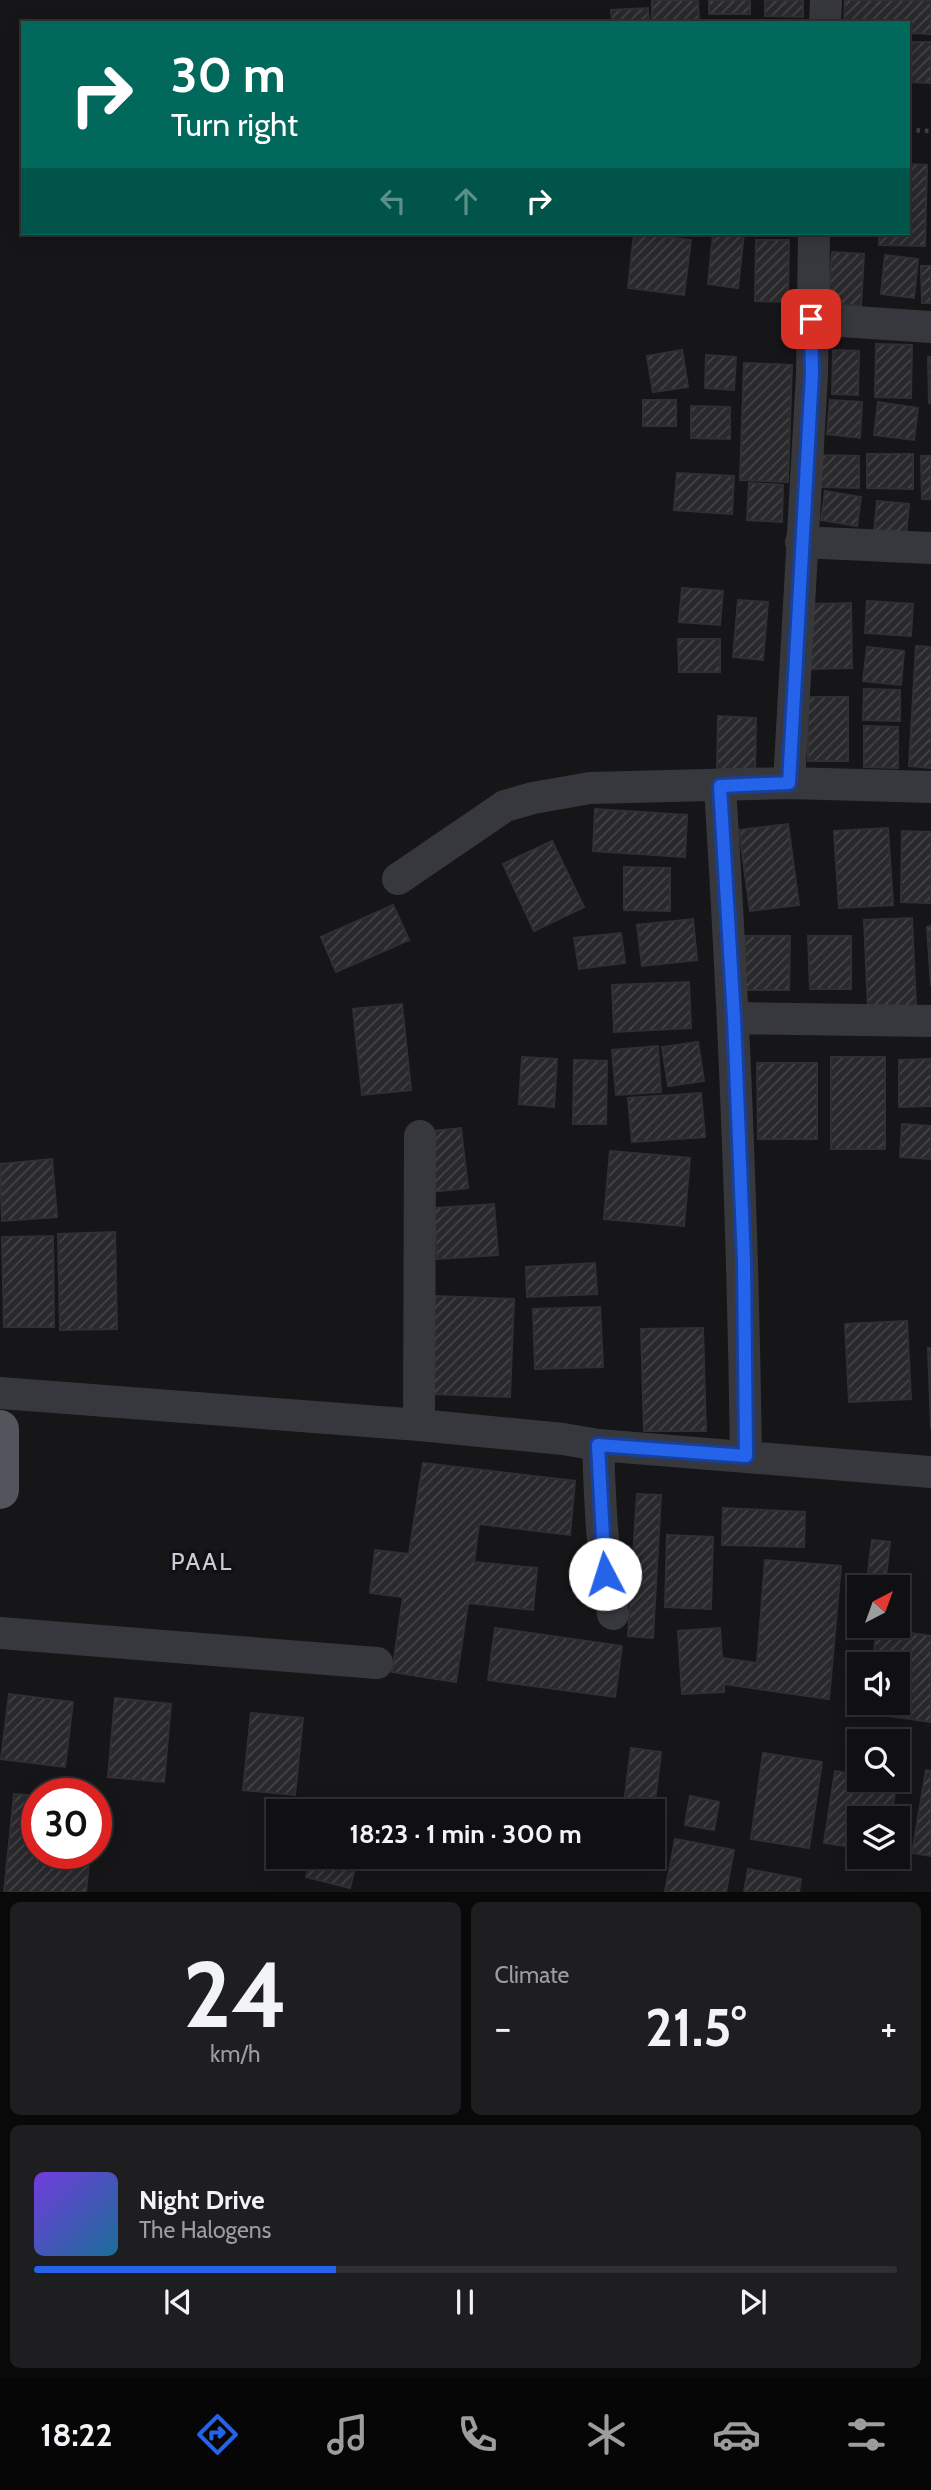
<!DOCTYPE html>
<html lang="en">
<head>
<meta charset="utf-8">
<style>
	:root { --surface:#101012; --page:#1e1e20; --text:#f1f3f6; --muted:#9c9d9f; --line:#303032; --accent:#2563eb }
	body { margin:0; font-family:Cabin,sans-serif; background:var(--page); color:var(--text); height:100vh; display:flex; flex-direction:column; font-size:26px; white-space:nowrap }
	* { box-sizing:border-box; margin:0 }
	p { font-size:23px; color:var(--muted) }
	.icon { flex:none; width:38px; height:38px; fill:none; stroke:currentColor; stroke-width:2; stroke-linecap:round; stroke-linejoin:round }
	.map { position:relative; height:1892px; overflow:hidden }
	.drawer { display:flex; flex-direction:column; gap:10px; padding:10px; background:#09090a; flex:1 }
	.drawer>* { flex:none }
	.hud { position:absolute; left:21px; top:21px; width:889px; height:214px; border-radius:0px; box-shadow:0 4px 18px #0003,0 0 0 2px var(--line); background:#00695c; color:#fff; overflow:hidden }
	.needle { width:46px; rotate:41deg }
	.buttons { position:absolute; left:847px; top:1575px; display:grid; gap:14px }
	.buttons a { display:grid; place-items:center; width:63px; height:63px; border-radius:0px; background:var(--surface); box-shadow:0 4px 18px #0003,0 0 0 2px var(--line); font-size:35px }
	.speed { position:absolute; left:21px; top:1778px; display:flex; gap:14px; font-size:35px; font-weight:700; text-align:center }
	.speed>* { display:grid; place-content:center; width:91px; height:91px; border-radius:50%; background:var(--surface); box-shadow:0 4px 18px #0003,0 0 0 2px var(--line); line-height:1 }
	.speed .limit { border:10px solid #d22; background:#fff; color:#111 }
	.pin { position:absolute; display:grid; place-items:center; width:60px; height:60px; color:#fff; margin:-30px; border-radius:14px; box-shadow:0 4px 10px #0006 }
	.me { position:absolute; width:77px; margin:-38px; rotate:355deg; stroke-linejoin:round; filter:drop-shadow(0 0 5px #0008) }
	.turn { display:flex; align-items:center; gap:24px; height:147px; padding:0 35px; font-size:32px }
	.turn .icon { width:91px; height:91px; stroke-width:2.5 }
	.turn b { display:block; font-size:49px; line-height:60px }
	.lanes { display:flex; align-items:center; height:66px; padding:0 35px; background:#0003; justify-content:center; gap:35px; direction:ltr }
	.lanes .off { opacity:.35 }
	.big { font-size:52px; font-weight:700; line-height:1.1 }
	.drawer .card { flex:1; display:flex; flex-direction:column; justify-content:center; gap:10px; min-width:0; padding:0 24px; border-radius:10px; background:var(--page) }
	.drawer .dial { align-items:center; gap:0 }
	.dial b { font-size:91px; line-height:1 }
	.song { display:flex; align-items:center; gap:21px }
	.cover { width:84px; height:84px; border-radius:10px; background:linear-gradient(135deg,hsl(260 70% 55%),hsl(200 70% 35%)) }
	.played { height:7px; border-radius:4px; background:linear-gradient(90deg,var(--accent) 35%,var(--line) 35%) }
	.keys { display:flex; justify-content:space-around; direction:ltr }
	.heat { display:flex; justify-content:space-between; align-items:center; font-size:38px; direction:ltr }
	.drawer .tiles { flex:1; display:grid; gap:10px; grid-template-columns:1fr 1fr }
	.card:last-child { grid-column:span 2 }
	.trip { position:absolute; left:266px; top:1799px; width:399px; height:70px; border-radius:0px; background:var(--surface); box-shadow:0 4px 18px #0003,0 0 0 2px var(--line); font-weight:700; line-height:70px; text-align:center }
	.tab-bar { display:flex; height:112px; justify-content:space-around; align-items:center; background:#060607; color:var(--muted) }
	.tab-bar .icon { width:49px; height:49px }
	.tab-bar .active { color:var(--accent) }
	.tab-bar b { font-size:32px; color:var(--text) }
	.map>svg:first-child { display:block }
	.building { fill:url(#building-hatch); stroke:#303034; stroke-width:2 }
	.lines { fill:none; stroke-linecap:round; stroke-linejoin:round }
	.path { stroke:#3d3f44; stroke-width:4.5; stroke-dasharray:3.5 5; stroke-linecap:butt }
	.minor { stroke:#37383d; stroke-width:32 }
	.major { stroke:#53555c; stroke-width:38 }
	.route-casing { stroke:#184099; stroke-width:18 }
	.route { stroke:#2563eb; stroke-width:12 }
	.labels { text-anchor:middle; dominant-baseline:central; stroke-width:7; stroke-linejoin:round; paint-order:stroke }
	.quarter-label { font-size:24px; letter-spacing:2px; fill:#c9ccd4; stroke:#111113 }
</style>
</head>
<body>
<div class="map">
<svg width="931" height="1892" viewBox="0 0 931 1892">
	<defs>
		<pattern id="building-hatch" width="6" height="6" patternUnits="userSpaceOnUse" patternTransform="scale(1.75)"><rect width="6" height="6" fill="#29292c"/><path d="M-1 1l2-2M0 6l6-6M5 7l2-2" fill="none" stroke="#454548"/></pattern>
	</defs>
	<rect width="100%" height="100%" fill="#161618"/>
	<path class="building" d="M652,0H698L699,20L652,21Z
		M709,0H750V14H709Z
		M765,0H803V17L765,16Z
		M845,0H931V34L908,33V23H844Z
		M648,8L649,23H612L611,10Z
		M908,42H931V83L908,82Z
		M908,164L927,165L925,246L879,245V233H908Z
		M634,233L691,240L684,295L628,288Z
		M713,233H744L738,288L708,284Z
		M828,233H867V235L829,236Z
		M756,240H789L788,302L755,301Z
		M832,252L864,254L861,306L828,303Z
		M885,255L918,259L914,298L881,294Z
		M921,266H931V303H922Z
		M876,344L912,345L911,398L875,397Z
		M682,350L688,387L653,392L647,356Z
		M833,350L859,351L858,395L832,394Z
		M706,355L736,357L734,390L705,388Z
		M928,357H931V403H929Z
		M744,363L792,365L788,482L740,480Z
		M643,400H676V426H643Z
		M830,400L862,402L860,438L827,434Z
		M878,402L918,408L914,440L874,435Z
		M691,406L730,407V439L691,438Z
		M867,454H913V489L867,488Z
		M819,455L859,456V488L819,487Z
		M921,456H931V499H922Z
		M677,473L734,476L732,514L674,510Z
		M749,483L783,485L782,522L747,520Z
		M825,491L861,497L857,526L821,520Z
		M877,501L909,504L906,536L874,533Z
		M682,588L723,591L720,625L679,622Z
		M738,600L768,602L763,660L733,657Z
		M867,601L913,604L911,636L865,633Z
		M851,603L852,668L811,669L809,604Z
		M678,639H720V672H679Z
		M916,646L931,647V768L909,766Z
		M867,647L904,651L901,685L863,681Z
		M864,689L900,690V721L863,720Z
		M808,697H848V761H808Z
		M718,716L756,718L755,771L717,770Z
		M864,726L898,727V768L864,767Z
		M595,809L687,815L685,857L593,851Z
		M788,824L799,905L750,911L739,830Z
		M888,828L893,905L839,908L834,831Z
		M902,831L931,832V903L901,902Z
		M552,841L584,907L534,931L503,864Z
		M624,867L670,868V911L624,910Z
		M393,905L409,940L336,972L321,937Z
		M912,918L916,1006L868,1008L864,920Z
		M693,919L697,960L642,966L637,925Z
		M931,926V986L927,927Z
		M621,933L625,963L579,969L574,938Z
		M745,936H790L789,990H745Z
		M808,936H851V989H810Z
		M689,982L691,1028L614,1032L612,985Z
		M402,1004L411,1090L362,1095L353,1009Z
		M698,1042L704,1081L668,1086L662,1047Z
		M658,1046L661,1092L616,1095L612,1050Z
		M522,1057L557,1059L554,1107L519,1104Z
		M831,1057H885V1149H831Z
		M931,1059V1106L899,1107V1060Z
		M574,1060L607,1061L606,1124H573Z
		M757,1063H817V1139H758Z
		M701,1093L705,1137L632,1142L628,1098Z
		M902,1124L931,1126V1159L900,1157Z
		M461,1128L468,1188L431,1192L424,1132Z
		M610,1151L690,1158L684,1226L604,1219Z
		M52,1159L57,1217L2,1221L0,1164Z
		M494,1204L498,1255L437,1259L434,1208Z
		M115,1232L117,1329L60,1330L58,1234Z
		M53,1236L54,1327H4L2,1237Z
		M595,1263L597,1294L527,1297L526,1267Z
		M434,1296L514,1299L510,1397L431,1394Z
		M600,1307L603,1367L535,1369L533,1309Z
		M907,1321L911,1399L849,1402L845,1324Z
		M703,1328L706,1431H644L641,1329Z
		M928,1348H931V1429Z
		M423,1463L575,1481L570,1535L479,1524L474,1562L537,1568L533,1610L468,1603L456,1682L392,1672L403,1597L370,1593L375,1550L409,1554Z
		M637,1494L661,1495L653,1638L628,1636Z
		M723,1508L805,1512L804,1547L722,1545Z
		M667,1535L713,1537L711,1609L665,1607Z
		M872,1540L890,1542L885,1587H866Z
		M765,1560L841,1566L829,1699L724,1684V1692L682,1694L678,1631L720,1628L722,1658L757,1663Z
		M495,1628L622,1646L615,1697L488,1680Z
		M877,1628L931,1636V1722L866,1713L867,1703H898V1664H872Z
		M9,1694L73,1702L65,1767L1,1759Z
		M115,1698L171,1704L164,1782L108,1777Z
		M251,1713L303,1718L295,1795L243,1790Z
		M631,1748L661,1752L653,1818V1811H623Z
		M763,1753L822,1762L809,1848L751,1839Z
		M926,1770L931,1771V1856L912,1853Z
		M835,1771L859,1775V1780L897,1781L891,1818H859V1848L824,1843Z
		M14,1794L37,1796V1853H90L86,1892H4Z
		M690,1796L719,1802L714,1830L685,1825Z
		M675,1839L734,1850L726,1892H665Z
		M311,1857H358L350,1888L306,1877Z
		M748,1869L801,1879L799,1892H744Z"/>
	<g class="lines">
		<path class="path" d="M908,130L931,131"/>
		<path class="minor" d="M825,23L826,0
			M811,319L931,327
			M801,542L931,548
			M789,783L812,374L814,233
			M720,786C734,1010 743,1232 746,1456
			M398,879L505,806L533,798L590,788L789,783L931,787
			M734,1018L931,1021
			M0,1393L419,1425L563,1439L598,1445L931,1472
			M419,1425L420,1136
			M598,1445C600,1502 602,1558 613,1614
			M0,1633L377,1663"/>
		<path class="major" d="M0,1429V1490"/>
	</g>
	<g class="lines">
		<g class="route-casing">
			<path id="route" d="M605,1574L598,1445L746,1456L744,1261L734,1018L720,786L789,783L812,374L811,319"/>
		</g>
		<use href="#route" class="route"/>
	</g>
	<g class="labels">
		<g class="quarter-label">
			<text x="202" y="1561">PAAL</text>
		</g>
	</g>
</svg>
<div class="buttons">
<a><svg class="needle" viewBox="-14 -14 28 28"><path d="M0-13l5 13h-10z" fill="#e53935"/><path d="M0 13l5-13h-10z" fill="#9c9d9f"/></svg></a>
<a><svg class="icon" aria-label="sound" viewBox="0 0 24 24"><path d="M4 9h4l5-4v14l-5-4H4zM17 9q2 3 0 6"/></svg></a>
<a><svg class="icon" aria-label="search" viewBox="0 0 24 24"><circle cx="10" cy="10" r="6"/><path d="M15 15l6 6"/></svg></a>
<a><svg class="icon" aria-label="layers" viewBox="0 0 24 24"><path d="M12 4l9 5-9 5-9-5zM3 14l9 5 9-5"/></svg></a>
</div>
<div class="speed"><div class="limit">30</div></div>
<div class="pin" style="left:811px;top:319px;background:#d93025"><svg class="icon" aria-label="arrive" viewBox="0 0 24 24"><path d="M6 21V4h12l-3 4 3 4H6"/></svg></div>
<svg class="me" style="left:605px;top:1574px" viewBox="-20 -20 40 40"><circle r="19" fill="#fff"/><path d="M0-13L10 11 0 6-10 11z" fill="#2563eb"/></svg>
<div class="trip">18:23 · 1 min · 300 m</div>
<div class="hud">
<div class="turn"><svg class="icon" aria-label="right" viewBox="0 0 24 24"><path d="M7 20v-9h11M14 6l5 5-5 5"/></svg><div><b>30 m</b>Turn right</div></div>
<div class="lanes"><svg class="icon off" aria-label="left" viewBox="0 0 24 24"><path d="M17 20v-9H6M10 6l-5 5 5 5"/></svg><svg class="icon off" aria-label="ahead" viewBox="0 0 24 24"><path d="M12 20V5M6 11l6-6 6 6"/></svg><svg class="icon" aria-label="right" viewBox="0 0 24 24"><path d="M7 20v-9h11M14 6l5 5-5 5"/></svg></div>
</div>
</div>
<section class="drawer">
<div class="tiles">
<div class="card dial"><b>24</b><p>km/h</p></div>
<div class="card"><p>Climate</p>
<div class="heat"><a>−</a><b class="big">21.5°</b><a>+</a></div>
</div>
<div class="card">
<div class="song"><i class="cover"></i><div><b>Night Drive</b><p>The Halogens</p></div></div>
<div class="played"></div>
<div class="keys"><svg class="icon" aria-label="previous" viewBox="0 0 24 24"><path d="M18 5L8 12l10 7zM5 5v14"/></svg><svg class="icon" aria-label="pause" viewBox="0 0 24 24"><path d="M8 5v14M16 5v14"/></svg><svg class="icon" aria-label="next" viewBox="0 0 24 24"><path d="M6 5l10 7-10 7zM19 5v14"/></svg></div>
</div>
</div>
</section>
<nav class="tab-bar">
<b>18:22</b>
<svg class="icon active" aria-label="directions" viewBox="0 0 24 24"><path d="M12 3l9 9-9 9-9-9zM9 14v-3h6M13 9l2 2-2 2"/></svg>
<svg class="icon" aria-label="music" viewBox="0 0 24 24"><path d="M9 18V5l10-2v13"/><circle cx="6" cy="18" r="3"/><circle cx="16" cy="16" r="3"/></svg>
<svg class="icon" aria-label="phone" viewBox="0 0 24 24"><path d="M5 4h4l2 5-3 2q2 4 5 5l2-3 5 2v4C11 20 4 13 5 4z"/></svg>
<svg class="icon" aria-label="climate" viewBox="0 0 24 24"><path d="M12 3v18M4 7l16 10M4 17L20 7"/></svg>
<svg class="icon" aria-label="car" viewBox="0 0 24 24"><path d="M5 17H2v-5l4-1 3-4h7l3 4 3 1v5h-3M9 17h6M6 11h13"/><circle cx="7" cy="17" r="2"/><circle cx="17" cy="17" r="2"/></svg>
<svg class="icon" aria-label="filters" viewBox="0 0 24 24"><path d="M4 7h16M4 17h16"/><circle cx="9" cy="7" r="2"/><circle cx="15" cy="17" r="2"/></svg>
</nav>
</body>
</html>
